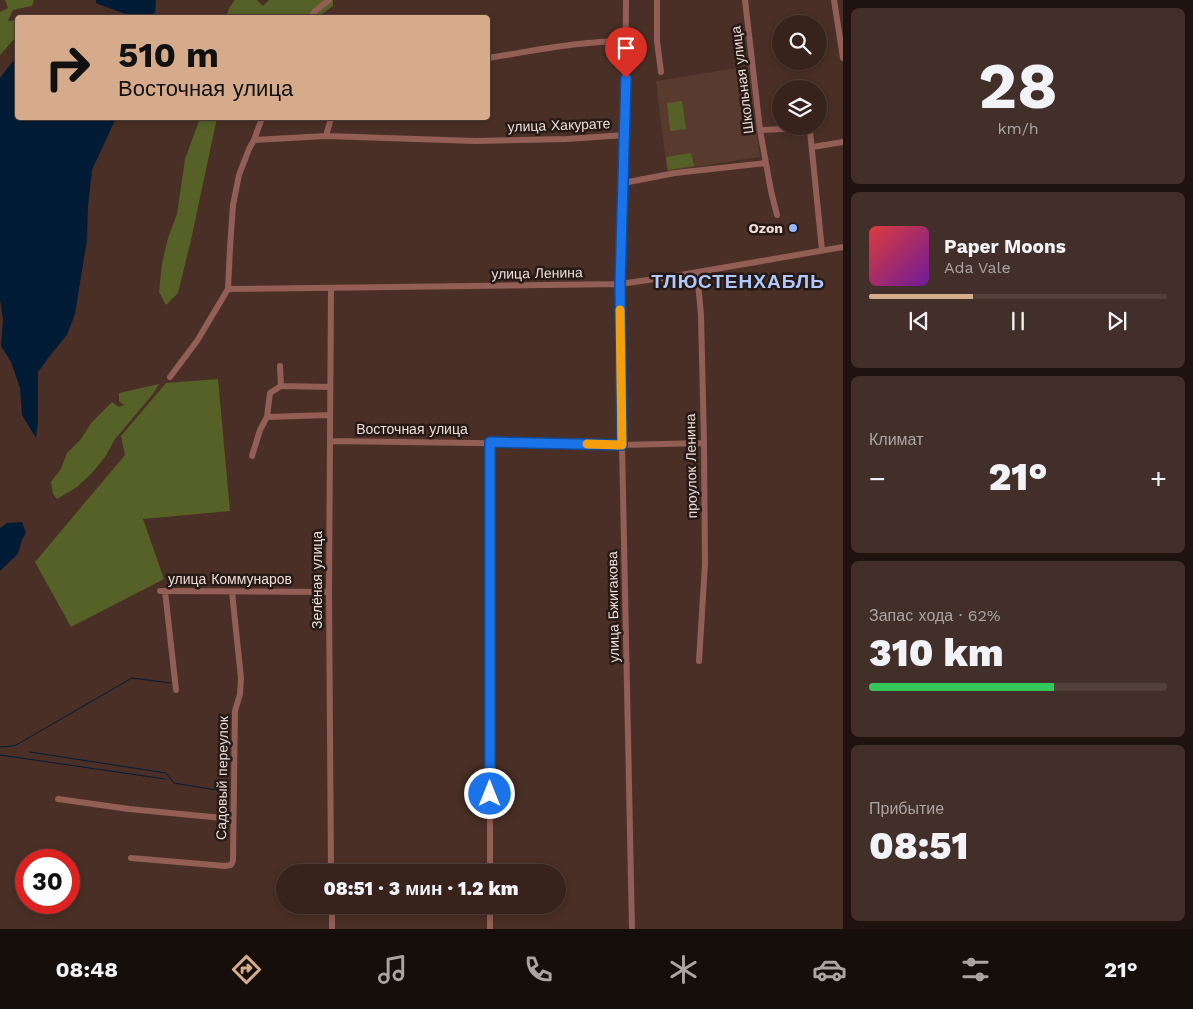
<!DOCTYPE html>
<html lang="ru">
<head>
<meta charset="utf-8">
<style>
	:root { --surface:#37231c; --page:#422f29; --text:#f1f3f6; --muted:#aaa4a3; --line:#51403b; --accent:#d6ab8b }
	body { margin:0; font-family:"Work Sans",sans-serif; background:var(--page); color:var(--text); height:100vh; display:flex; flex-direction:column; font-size:19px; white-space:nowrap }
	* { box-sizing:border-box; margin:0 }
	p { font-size:16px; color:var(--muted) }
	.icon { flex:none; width:28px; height:28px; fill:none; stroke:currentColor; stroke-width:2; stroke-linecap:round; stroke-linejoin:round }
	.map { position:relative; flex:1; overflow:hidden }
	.drawer { display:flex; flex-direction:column; gap:8px; padding:8px; background:#1e130f; width:350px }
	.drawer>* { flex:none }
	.banner { position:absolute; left:15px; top:15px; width:475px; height:105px; border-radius:5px; box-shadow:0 2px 8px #0003,0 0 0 1px var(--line); background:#d6ab8b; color:#111; overflow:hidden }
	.controls { position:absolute; left:772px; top:15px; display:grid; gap:10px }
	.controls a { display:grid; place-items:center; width:55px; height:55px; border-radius:50%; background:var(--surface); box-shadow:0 2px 8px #0003,0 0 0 1px var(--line); font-size:25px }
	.speed { position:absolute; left:15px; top:849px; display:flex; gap:10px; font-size:25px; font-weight:700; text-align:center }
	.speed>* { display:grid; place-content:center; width:65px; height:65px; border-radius:50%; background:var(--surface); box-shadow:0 2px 8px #0003,0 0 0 1px var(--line); line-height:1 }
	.speed .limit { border:8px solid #d22; background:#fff; color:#111 }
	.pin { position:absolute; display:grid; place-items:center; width:42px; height:42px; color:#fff; margin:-51px -21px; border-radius:50% 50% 50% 0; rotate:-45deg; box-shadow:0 0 5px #0007 }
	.pin .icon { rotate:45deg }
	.me { position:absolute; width:55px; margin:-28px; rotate:0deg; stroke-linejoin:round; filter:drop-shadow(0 0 4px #0008) }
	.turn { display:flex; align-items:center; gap:18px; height:105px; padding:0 20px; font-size:22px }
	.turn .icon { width:65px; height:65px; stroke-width:2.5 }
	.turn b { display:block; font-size:35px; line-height:42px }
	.big { font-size:38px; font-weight:800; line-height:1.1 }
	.drawer .widget { flex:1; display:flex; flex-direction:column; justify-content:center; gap:8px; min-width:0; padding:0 18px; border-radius:8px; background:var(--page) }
	.drawer .dial { align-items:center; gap:0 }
	.dial b { font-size:65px; line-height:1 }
	.song { display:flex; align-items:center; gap:15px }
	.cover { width:60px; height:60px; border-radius:8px; background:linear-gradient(135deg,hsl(0 70% 55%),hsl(280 70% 35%)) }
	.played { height:5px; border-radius:2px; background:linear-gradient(90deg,var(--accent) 35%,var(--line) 35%) }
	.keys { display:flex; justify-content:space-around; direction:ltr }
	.heat { display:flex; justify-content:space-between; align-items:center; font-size:28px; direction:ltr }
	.charge { height:8px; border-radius:4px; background:linear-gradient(90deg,#34c759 62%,var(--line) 0) }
	.trip { position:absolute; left:276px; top:864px; width:290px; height:50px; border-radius:25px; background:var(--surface); box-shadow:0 2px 8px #0003,0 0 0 1px var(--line); font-weight:800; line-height:50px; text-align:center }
	.menu { display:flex; height:80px; justify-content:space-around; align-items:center; background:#160e0b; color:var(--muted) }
	.menu .icon { width:35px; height:35px }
	.menu .on { color:var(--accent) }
	.menu b { font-size:22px; color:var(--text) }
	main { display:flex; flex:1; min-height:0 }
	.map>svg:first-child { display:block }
	.built { fill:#593a2e }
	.green { fill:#566127 }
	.water { fill:#031c35 }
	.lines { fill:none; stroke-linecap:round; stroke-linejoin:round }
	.stream { stroke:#031c35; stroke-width:1 }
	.minor { stroke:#925e56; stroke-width:6 }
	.route-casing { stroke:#114b97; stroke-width:12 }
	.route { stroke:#1a73e8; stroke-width:9 }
	.slow { stroke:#f59e0b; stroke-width:9 }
	.poi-dot { fill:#95b7fd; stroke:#261a16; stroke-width:2 }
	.labels { text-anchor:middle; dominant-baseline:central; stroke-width:5; stroke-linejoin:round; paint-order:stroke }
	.street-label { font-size:14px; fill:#eedcd6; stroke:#261a16 }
	.poi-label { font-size:14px; font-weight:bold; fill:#eedcd6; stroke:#261a16; text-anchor:end }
	.district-label { font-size:19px; font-weight:bold; letter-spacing:1px; fill:#afc9fe; stroke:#261a16 }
</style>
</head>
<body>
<main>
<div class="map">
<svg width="843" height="929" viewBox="0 0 843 929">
	<rect width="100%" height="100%" fill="#492f25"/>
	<path class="built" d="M749,66L760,157L667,171L656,81Z"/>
	<path class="green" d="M5,0H34L32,6L13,10L8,21L17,20V36L0,55V12L8,8Z
		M235,0H257L263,6L269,0H333V6L318,17L226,18L229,8Z
		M682,101L686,129L670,131L667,103Z
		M200,118H217L191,240L178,293L166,305L159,292L162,264L168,238L177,214L185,159Z
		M691,153L694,166L668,170L666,157Z
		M218,379L230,511L143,519L164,579L71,627L35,562L125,455L121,436L166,383Z
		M159,384L153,394L115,439L105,457L92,473L77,487L57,499L53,494L51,482L61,469L67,453L81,439L91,423L112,402L119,407L124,405L119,401V393Z"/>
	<path class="water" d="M96,0H156L155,13C154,14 150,17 148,18C139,20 106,7 96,3Z
		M17,52L18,118H116L92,170L88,206L87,240L75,314L67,335L52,353L38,372V421L36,438L22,415L20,388L11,362L1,346L3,319L0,300V78L14,60Z
		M22,522L26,533L22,540L18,554L0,571V528L7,523Z"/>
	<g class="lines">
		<path class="stream" d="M0,747L12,746L16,745L132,678L171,683
			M30,752L166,773L174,783L228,792
			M0,755L165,779"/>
		<path class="minor" d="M626,0L625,135L620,284L622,445L632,929
			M657,0V41L661,72
			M745,0L760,130L771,191L777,215
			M834,0L843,58
			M310,18L315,11L329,0
			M488,58C533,51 579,41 626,41
			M760,130L806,128L810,131L822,250
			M326,136L331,118
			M254,140L326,136L475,141L567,139L625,135
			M813,147L843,142
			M623,183L675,173L766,163
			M697,272L701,315L704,443L705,564L699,661
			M331,288L329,592L331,872
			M228,289L620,284L669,277L843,247
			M280,366L281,386L330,387
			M170,377L197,341L228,289L230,248L233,205L239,175L249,149L254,140L262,118
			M267,417L270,393L281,386
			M330,441L622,445L704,443
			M490,442V872
			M252,456L260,430L267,417L329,415
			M160,591L329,592
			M165,591L176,690
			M58,799L129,809L233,819
			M131,858L225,866L231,865L233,861L235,711L240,694L241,678L232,592
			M332,905V929
			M490,905V929"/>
	</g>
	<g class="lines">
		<g class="route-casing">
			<path id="route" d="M490,794V442L622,445L620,284L626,78"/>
		</g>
		<use href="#route" class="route"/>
		<path class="slow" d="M587,444L622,445L620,310"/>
	</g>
	<circle class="poi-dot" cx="793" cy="228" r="5"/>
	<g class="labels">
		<g class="street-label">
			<text transform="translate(742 80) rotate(-97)">Школьная улица</text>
			<text transform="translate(559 125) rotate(-2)">улица Хакурате</text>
			<text transform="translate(537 273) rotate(-1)">улица Ленина</text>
			<text x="412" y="429">Восточная улица</text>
			<text transform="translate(691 466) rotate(-91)">проулок Ленина</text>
			<text x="230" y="579">улица Коммунаров</text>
			<text transform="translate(317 580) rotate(-90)">Зелёная улица</text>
			<text transform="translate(613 607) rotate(-91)">улица Бжигакова</text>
			<text transform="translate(222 778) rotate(-89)">Садовый переулок</text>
		</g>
		<g class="poi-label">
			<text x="783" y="228">Ozon</text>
		</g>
		<g class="district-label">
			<text x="738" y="281">ТЛЮСТЕНХАБЛЬ</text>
		</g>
	</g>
</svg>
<div class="controls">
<a><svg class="icon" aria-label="search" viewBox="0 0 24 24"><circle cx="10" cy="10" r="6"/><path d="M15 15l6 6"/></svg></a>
<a><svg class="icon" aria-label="layers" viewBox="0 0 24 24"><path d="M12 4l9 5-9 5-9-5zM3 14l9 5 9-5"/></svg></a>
</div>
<div class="speed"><div class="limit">30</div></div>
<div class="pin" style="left:626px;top:78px;background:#d93025"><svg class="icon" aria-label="arrive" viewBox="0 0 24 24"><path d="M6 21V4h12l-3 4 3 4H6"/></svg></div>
<svg class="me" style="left:490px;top:794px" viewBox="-20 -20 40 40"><circle r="17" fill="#1a73e8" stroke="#fff" stroke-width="3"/><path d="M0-11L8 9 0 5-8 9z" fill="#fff"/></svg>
<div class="trip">08:51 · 3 мин · 1.2 km</div>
<div class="banner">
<div class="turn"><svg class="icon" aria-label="right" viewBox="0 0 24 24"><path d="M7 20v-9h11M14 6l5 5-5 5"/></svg><div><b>510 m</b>Восточная улица</div></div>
</div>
</div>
<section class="drawer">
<div class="widget dial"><b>28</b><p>km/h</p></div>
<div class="widget">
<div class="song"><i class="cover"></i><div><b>Paper Moons</b><p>Ada Vale</p></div></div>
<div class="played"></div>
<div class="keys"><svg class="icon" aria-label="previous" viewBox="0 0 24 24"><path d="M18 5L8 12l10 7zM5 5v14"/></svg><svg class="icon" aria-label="pause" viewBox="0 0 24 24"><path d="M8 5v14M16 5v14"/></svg><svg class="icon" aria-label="next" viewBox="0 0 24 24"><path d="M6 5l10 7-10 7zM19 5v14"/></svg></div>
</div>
<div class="widget"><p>Климат</p>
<div class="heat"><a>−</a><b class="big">21°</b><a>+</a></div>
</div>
<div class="widget"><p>Запас хода · 62%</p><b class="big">310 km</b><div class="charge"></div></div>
<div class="widget"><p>Прибытие</p><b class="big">08:51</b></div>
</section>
</main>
<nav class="menu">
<b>08:48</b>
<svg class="icon on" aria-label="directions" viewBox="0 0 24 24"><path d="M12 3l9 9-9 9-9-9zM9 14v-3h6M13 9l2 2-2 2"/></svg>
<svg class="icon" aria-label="music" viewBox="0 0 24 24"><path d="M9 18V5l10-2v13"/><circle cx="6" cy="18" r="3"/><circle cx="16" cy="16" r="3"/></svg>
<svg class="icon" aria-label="phone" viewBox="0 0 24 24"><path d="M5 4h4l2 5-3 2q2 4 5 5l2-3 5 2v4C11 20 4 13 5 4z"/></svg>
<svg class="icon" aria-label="climate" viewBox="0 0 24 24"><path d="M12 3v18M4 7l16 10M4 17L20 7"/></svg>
<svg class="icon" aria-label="car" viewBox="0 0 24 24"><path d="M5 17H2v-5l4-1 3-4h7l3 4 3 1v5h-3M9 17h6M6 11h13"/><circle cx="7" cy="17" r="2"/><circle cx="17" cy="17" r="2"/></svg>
<svg class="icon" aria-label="filters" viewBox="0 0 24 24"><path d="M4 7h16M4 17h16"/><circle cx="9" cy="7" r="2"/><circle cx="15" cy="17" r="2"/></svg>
<b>21°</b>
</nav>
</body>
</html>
